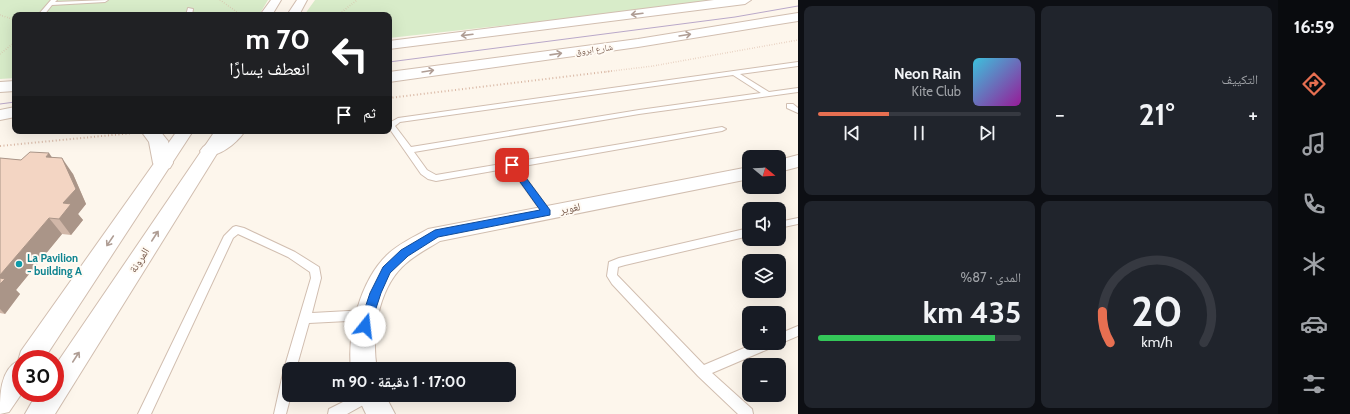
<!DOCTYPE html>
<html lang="ar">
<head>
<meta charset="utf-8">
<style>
	:root { --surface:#171b24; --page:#20242c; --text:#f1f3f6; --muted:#9ea1a6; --line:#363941; --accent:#e76f51 }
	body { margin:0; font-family:Cabin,"Noto Naskh Arabic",sans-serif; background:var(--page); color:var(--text); direction:rtl; height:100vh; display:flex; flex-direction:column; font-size:15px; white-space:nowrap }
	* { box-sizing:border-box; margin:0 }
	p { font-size:13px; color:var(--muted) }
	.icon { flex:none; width:22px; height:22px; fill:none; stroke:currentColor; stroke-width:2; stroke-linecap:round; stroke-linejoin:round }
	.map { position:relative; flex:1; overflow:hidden; direction:ltr }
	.panel { display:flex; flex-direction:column; gap:6px; padding:6px; background:#0d0f14; width:480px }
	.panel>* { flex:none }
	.top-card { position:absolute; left:12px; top:12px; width:380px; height:122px; border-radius:8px; box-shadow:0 4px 16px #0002; direction:rtl; background:#202124; color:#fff; overflow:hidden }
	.needle { width:26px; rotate:108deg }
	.tools { position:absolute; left:742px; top:150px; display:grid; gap:8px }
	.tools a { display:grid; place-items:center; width:44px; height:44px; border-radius:8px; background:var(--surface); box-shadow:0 4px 16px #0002; font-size:20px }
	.speed { position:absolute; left:12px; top:350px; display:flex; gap:8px; font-size:20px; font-weight:700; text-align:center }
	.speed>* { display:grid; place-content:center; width:52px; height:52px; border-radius:50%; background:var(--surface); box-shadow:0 4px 16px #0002; line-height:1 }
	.speed .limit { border:6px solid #d22; background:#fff; color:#111 }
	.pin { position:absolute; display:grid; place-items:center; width:34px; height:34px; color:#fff; margin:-17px; border-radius:8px; box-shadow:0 2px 6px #0006 }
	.me { position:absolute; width:44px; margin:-22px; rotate:16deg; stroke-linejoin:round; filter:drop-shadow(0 0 3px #0008) }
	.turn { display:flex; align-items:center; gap:14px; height:84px; padding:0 16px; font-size:18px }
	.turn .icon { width:52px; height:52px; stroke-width:2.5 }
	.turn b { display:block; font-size:28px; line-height:34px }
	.then { display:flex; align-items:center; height:38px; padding:0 16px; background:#0003; gap:8px; font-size:15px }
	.big { font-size:30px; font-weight:800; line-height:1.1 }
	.panel .card { flex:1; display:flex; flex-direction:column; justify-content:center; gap:6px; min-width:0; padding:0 14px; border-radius:8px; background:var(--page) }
	.panel .dial { align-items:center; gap:0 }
	.dial svg { height:104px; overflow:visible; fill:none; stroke:var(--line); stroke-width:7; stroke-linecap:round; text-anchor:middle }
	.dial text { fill:var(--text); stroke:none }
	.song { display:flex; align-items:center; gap:12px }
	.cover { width:48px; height:48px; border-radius:6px; background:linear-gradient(135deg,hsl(190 70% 55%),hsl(300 70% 35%)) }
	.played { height:4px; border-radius:2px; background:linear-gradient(90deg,var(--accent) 35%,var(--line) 35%) }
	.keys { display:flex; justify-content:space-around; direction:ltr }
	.heat { display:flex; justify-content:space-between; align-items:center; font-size:22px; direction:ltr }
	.charge { height:6px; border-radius:3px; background:linear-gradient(90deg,#34c759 87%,var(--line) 0) }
	.panel .tiles { flex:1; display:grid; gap:6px; grid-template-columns:repeat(2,1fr) }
	.trip { position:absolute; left:282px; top:362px; width:234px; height:40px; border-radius:8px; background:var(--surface); box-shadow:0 4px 16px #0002; font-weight:800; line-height:40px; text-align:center; direction:rtl }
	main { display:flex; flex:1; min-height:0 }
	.tab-bar { display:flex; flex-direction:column; width:72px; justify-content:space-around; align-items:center; background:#090b0e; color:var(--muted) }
	.tab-bar .icon { width:28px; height:28px }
	.tab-bar .selected { color:var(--accent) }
	.tab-bar b { font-size:18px; color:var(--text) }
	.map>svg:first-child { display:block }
	.green { fill:#d8ecc9 }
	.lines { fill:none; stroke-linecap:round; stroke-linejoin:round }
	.service-casing { stroke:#d1beb0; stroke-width:2 }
	.minor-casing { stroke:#d1beb0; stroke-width:2 }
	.tertiary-casing { stroke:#d1beb0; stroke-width:2 }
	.path-far1 { stroke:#d9b8a5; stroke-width:1.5; stroke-dasharray:0.5 2; stroke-linecap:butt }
	.path { stroke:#d9b8a5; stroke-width:2; stroke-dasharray:1 2.5; stroke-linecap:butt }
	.service { fill:#fff; fill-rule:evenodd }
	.minor { fill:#fff; fill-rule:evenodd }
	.tertiary { fill:#fff; fill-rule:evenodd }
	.tram { stroke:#b9a8c9; stroke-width:1 }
	.wall { fill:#d1b7a8 }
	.shaded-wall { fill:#aa9588 }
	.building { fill:#f3d5c3; stroke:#aa9588 }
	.oneway { stroke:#af9d94 }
	.route { fill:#1a73e8; stroke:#114b97 }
	.culture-dot { fill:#0f9aa8; stroke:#fffaf3; stroke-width:1.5 }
	.labels { text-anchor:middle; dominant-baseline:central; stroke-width:4; stroke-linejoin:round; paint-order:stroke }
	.far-street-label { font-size:9px; fill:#7a5c4d; stroke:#fffaf3 }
	.street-label { font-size:11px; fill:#7a5c4d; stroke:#fffaf3 }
	.culture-label { font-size:11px; font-weight:bold; fill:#0d838f; stroke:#fffaf3; text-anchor:start }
</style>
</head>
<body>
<main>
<nav class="tab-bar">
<b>16:59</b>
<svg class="icon selected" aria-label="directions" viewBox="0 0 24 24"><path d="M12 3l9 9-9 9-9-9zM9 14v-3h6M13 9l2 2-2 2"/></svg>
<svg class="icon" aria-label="music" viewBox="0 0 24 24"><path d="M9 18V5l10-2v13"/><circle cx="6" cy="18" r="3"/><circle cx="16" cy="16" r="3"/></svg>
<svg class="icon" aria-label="phone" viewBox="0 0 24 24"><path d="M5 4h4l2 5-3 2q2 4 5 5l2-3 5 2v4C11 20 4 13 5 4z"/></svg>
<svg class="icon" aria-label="climate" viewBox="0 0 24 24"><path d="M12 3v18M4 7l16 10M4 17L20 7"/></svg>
<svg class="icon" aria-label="car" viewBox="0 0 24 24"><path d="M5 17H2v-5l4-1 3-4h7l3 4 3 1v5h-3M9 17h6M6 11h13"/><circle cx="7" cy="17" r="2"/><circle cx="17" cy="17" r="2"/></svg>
<svg class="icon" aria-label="filters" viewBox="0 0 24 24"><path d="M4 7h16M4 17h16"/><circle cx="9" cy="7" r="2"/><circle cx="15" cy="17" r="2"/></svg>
</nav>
<section class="panel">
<div class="tiles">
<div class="card"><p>التكييف</p>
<div class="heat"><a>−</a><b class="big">21°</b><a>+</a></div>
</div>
<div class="card">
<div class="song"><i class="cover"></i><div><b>Neon Rain</b><p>Kite Club</p></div></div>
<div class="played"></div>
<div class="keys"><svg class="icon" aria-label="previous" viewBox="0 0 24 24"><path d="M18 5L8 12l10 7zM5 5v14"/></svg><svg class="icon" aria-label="pause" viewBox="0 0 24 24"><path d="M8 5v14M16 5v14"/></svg><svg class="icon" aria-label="next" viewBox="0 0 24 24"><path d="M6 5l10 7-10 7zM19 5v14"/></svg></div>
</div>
<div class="card dial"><svg viewBox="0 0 100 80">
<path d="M14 69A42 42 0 1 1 86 69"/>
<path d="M14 69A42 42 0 0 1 8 45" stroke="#e76f51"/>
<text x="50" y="56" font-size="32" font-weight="700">20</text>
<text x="50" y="72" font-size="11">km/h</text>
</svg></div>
<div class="card"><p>المدى · 87%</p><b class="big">435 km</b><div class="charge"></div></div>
</div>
</section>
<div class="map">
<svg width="798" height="414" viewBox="0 0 798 414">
	<rect width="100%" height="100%" fill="#fdf6ec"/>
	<path class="green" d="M0,0H268L259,15H15V78L0,79Z
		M315,0H713L647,10L389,38V15L305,14Z"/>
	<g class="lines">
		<g class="service-casing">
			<path id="service" d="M51,0H57L55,2L108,0L105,2L52,5L44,15H38Z
				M188,8L193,9L192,15H186Z
				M798,62V66L740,74L769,92L798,88V92L639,114L414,152L427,170L436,175L722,127L726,129L722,131L518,167L550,211L552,213L547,216L544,215L510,168L436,181L428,179L421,174L389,128V123L398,118ZM733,75L761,93L639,110L411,147L395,126L400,122Z
				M787,104H793L798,108V113L787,108Z
				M798,218V224L779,228V222Z
				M236,226L244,228L295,252L319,267L321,278L312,313L367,310L371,312L372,315L371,318L367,320L309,323L296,369H289V395H291L286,414H274L284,369L311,278L310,272L288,257L238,234L233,238L151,414H138L224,236L233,227Z
				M749,228V236L625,265L618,267L617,275L704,365L756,343H775L773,347L712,373L752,409L753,414H738L698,376L612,284L607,276L609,262L619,258Z
				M798,326V336L779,344L776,343H779V334Z
				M357,395H376L374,399L347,414H328L329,409Z"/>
		</g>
		<g class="minor-casing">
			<path id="minor" d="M271,0H281L272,15H260Z
				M297,0H307L299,15H287Z
				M177,131H193L44,359H21L22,393L9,412L0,414C0,395 0,370 18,361L21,351Z
				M215,131H231L55,414H25L37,393H55V366Z
				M798,155V167L779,172V160Z
				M749,167V179L440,241C427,249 413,256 402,267C378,291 371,336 377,369H351C347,333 360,281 387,255C398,244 414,237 428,229Z
				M357,395H385L395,414H366Z"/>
		</g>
		<g class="tertiary-casing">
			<path id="tertiary" d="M714,0H751L745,4L389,49V41Z
				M798,13V21L638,47L389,82V72L638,39Z
				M15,81V91L0,92V82Z
				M15,107V117L0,120V110Z
				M141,131H160L168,141L173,163L170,168L163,170L156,168L153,163L149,142Z
				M224,131H245C237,143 218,159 203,155L200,151L203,147Z"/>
		</g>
		<path class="path-far1" d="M220,0L241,15
			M0,15L15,20
			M338,15L357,0
			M0,54L15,42
			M604,72L653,66L798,40"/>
		<path class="path" d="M389,98L612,71
			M0,146L133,133"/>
		<use href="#service" class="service"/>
		<use href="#minor" class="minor"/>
		<use href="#tertiary" class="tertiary"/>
		<path class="tram" d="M389,62L735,17L798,6
			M0,104L15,102"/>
	</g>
	<path class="wall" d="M52,157L73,174L86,204L78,214L83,220L71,235L62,234L16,290L20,294L5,314L0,313V158L21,160Z"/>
	<path class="shaded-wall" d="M49,153L60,169L46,157Z
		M62,158L73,174L86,204L78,214L83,220L71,235L59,219L63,203Z
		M49,218L62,234L16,290L20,294L5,314L0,309V275Z"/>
	<path class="building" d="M30,152L49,153L46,157L62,158L76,189L63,203L71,204L59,219L49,218L0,275V158L21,160Z
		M0,278L5,279L0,284Z"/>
	<defs><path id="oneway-shaft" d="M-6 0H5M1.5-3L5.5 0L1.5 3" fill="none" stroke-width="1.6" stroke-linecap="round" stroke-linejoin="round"/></defs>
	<g class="oneway">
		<use href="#oneway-shaft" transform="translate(637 14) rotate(173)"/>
		<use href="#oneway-shaft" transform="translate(467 35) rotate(173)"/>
		<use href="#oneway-shaft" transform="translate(685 35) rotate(-9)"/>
		<use href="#oneway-shaft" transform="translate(556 54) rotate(-8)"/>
		<use href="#oneway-shaft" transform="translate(428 71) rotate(-9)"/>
		<use href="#oneway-shaft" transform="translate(155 236) rotate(-57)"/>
		<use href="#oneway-shaft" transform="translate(110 241) rotate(124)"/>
		<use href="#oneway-shaft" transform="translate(76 357) rotate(-57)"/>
	</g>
	<path class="route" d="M512,162L515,163L550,210V215L438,237L408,256L390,273L381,293L369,330L365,331L361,330L359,326L370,293L383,267L401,250L435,230L540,210L508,165Z"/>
	<circle class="culture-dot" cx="19" cy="264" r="4"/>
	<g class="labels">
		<g class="far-street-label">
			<text transform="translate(594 49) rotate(-8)">شارع ابروق</text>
		</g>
		<g class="street-label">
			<text transform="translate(570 208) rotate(-11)">لغوير</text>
			<text transform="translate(139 260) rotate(-57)">المرونة</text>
		</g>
		<g class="culture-label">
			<text x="27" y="258">La Pavilion<tspan x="27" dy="13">- building A</tspan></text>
		</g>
	</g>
</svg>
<div class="tools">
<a><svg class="needle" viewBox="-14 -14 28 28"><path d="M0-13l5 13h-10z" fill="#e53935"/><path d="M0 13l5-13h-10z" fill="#9ea1a6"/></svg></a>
<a><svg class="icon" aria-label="sound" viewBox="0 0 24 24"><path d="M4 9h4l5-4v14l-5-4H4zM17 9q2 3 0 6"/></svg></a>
<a><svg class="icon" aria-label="layers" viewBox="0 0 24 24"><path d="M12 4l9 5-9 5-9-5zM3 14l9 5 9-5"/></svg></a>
<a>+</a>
<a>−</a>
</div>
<div class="speed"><div class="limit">30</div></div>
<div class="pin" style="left:512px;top:165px;background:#d93025"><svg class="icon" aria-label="arrive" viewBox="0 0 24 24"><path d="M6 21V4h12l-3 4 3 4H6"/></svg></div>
<svg class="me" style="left:365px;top:326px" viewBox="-20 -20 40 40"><circle r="19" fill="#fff"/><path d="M0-13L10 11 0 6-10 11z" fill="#1a73e8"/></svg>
<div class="trip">17:00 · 1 دقيقة · 90 m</div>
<div class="top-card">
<div class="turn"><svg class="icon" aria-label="left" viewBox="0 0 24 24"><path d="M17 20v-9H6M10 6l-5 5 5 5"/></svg><div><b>70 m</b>انعطف يسارًا</div></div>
<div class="then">ثم<svg class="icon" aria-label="arrive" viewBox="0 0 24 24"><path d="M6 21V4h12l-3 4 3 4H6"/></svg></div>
</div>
</div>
</main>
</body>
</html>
